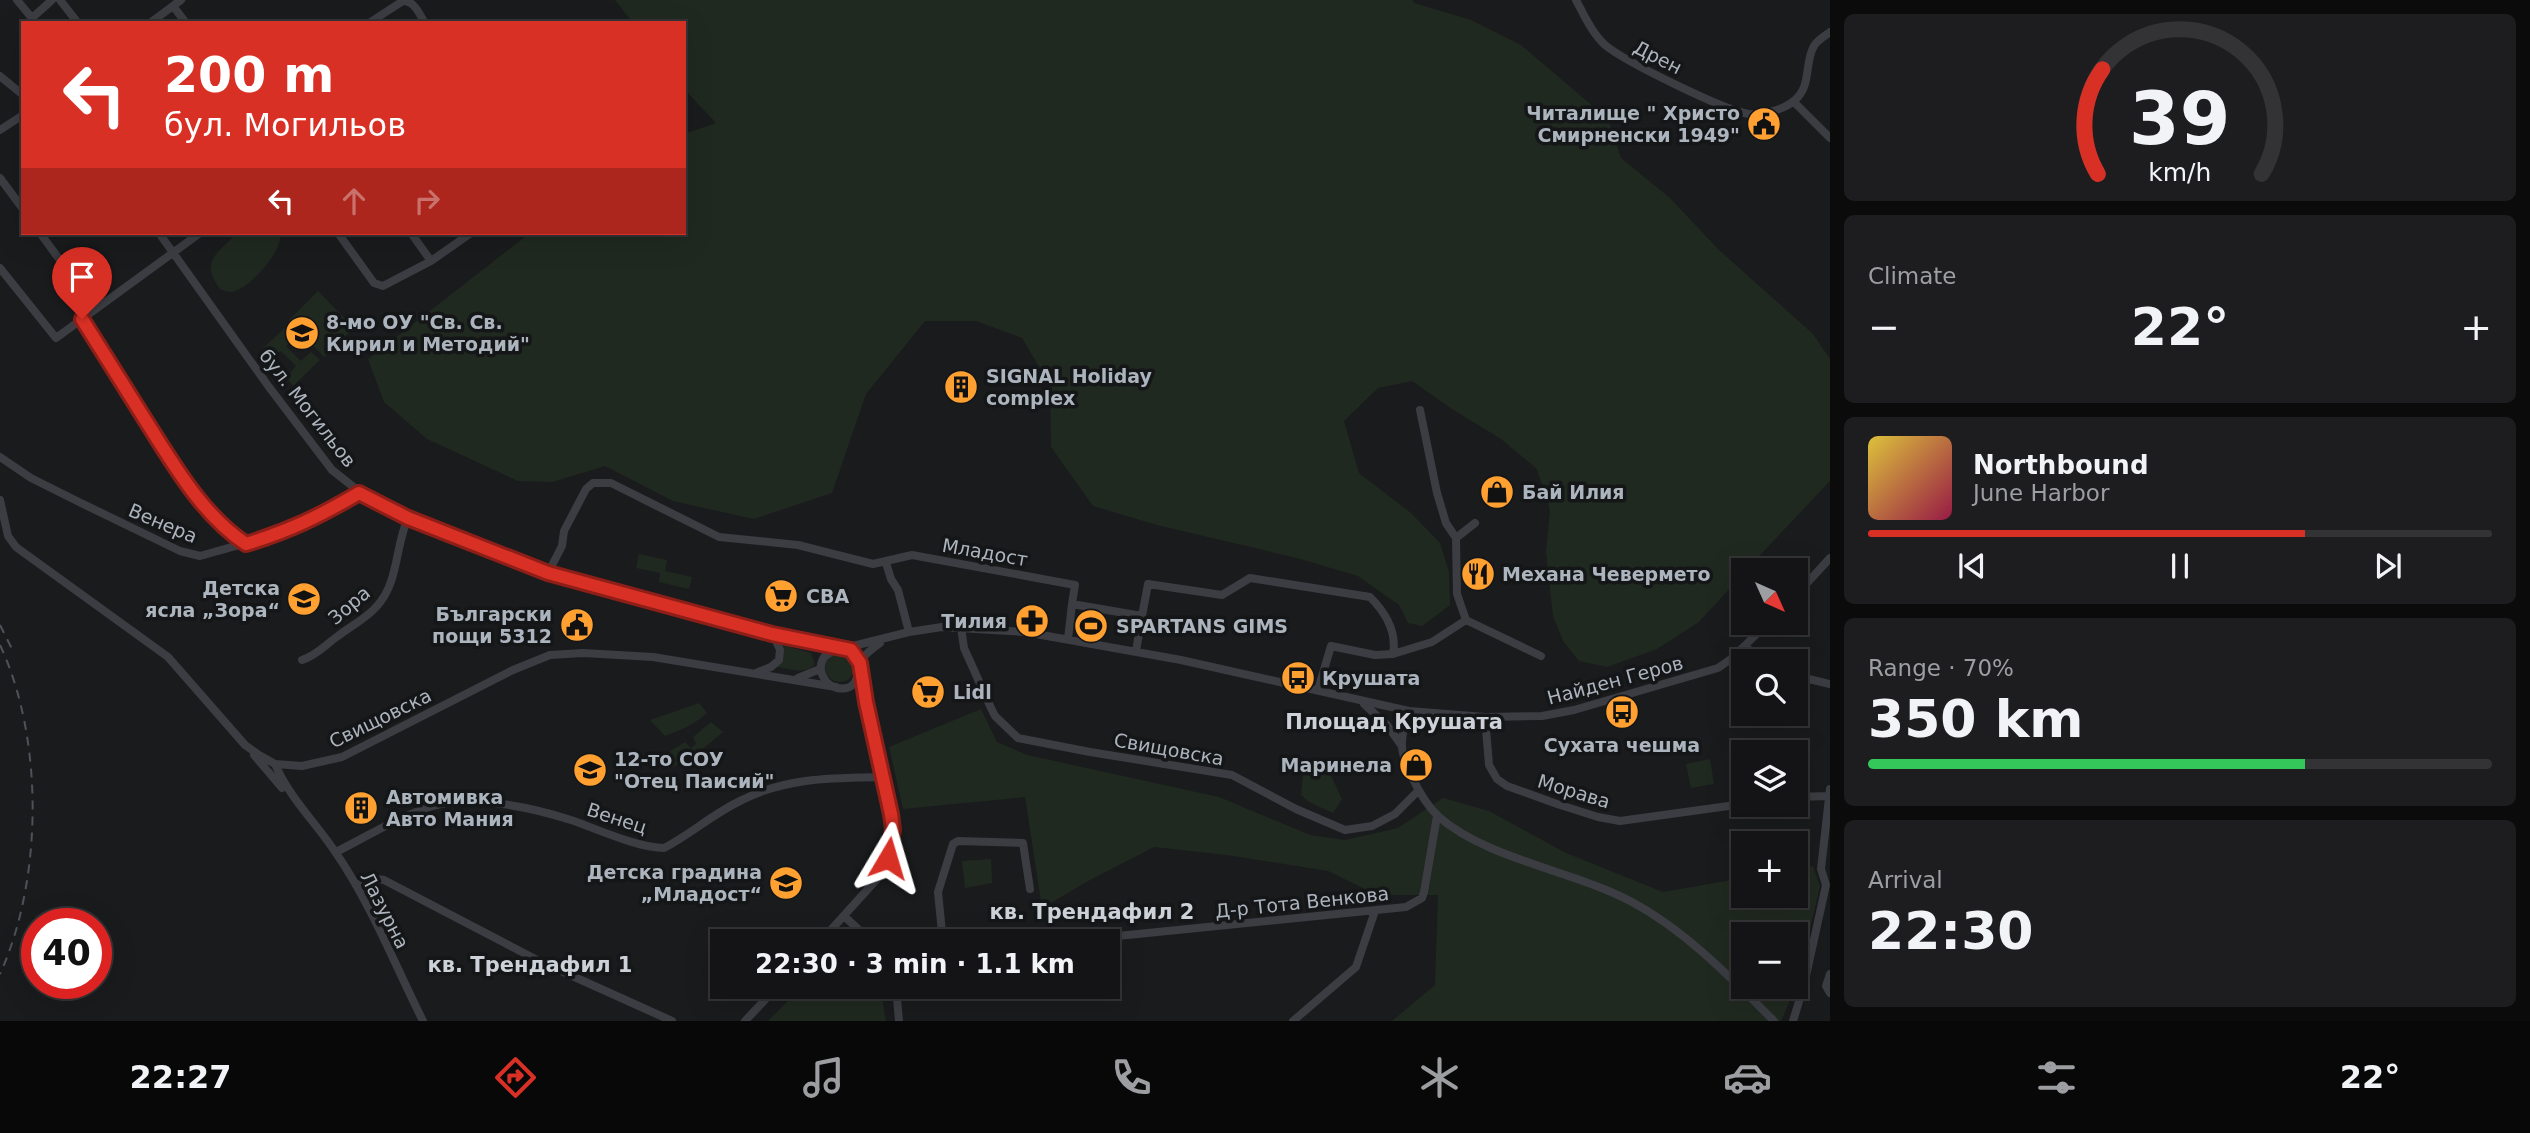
<!DOCTYPE html>
<html lang="en">
<head>
<meta charset="utf-8">
<style>
	:root { --surface:#141416; --page:#1d1d1f; --text:#f1f3f6; --muted:#9d9ea1; --line:#333335; --accent:#d93025 }
	body { margin:0; font-family:"DejaVu Sans",sans-serif; background:var(--page); color:var(--text); height:100vh; display:flex; flex-direction:column; font-size:26px; white-space:nowrap }
	* { box-sizing:border-box; margin:0 }
	p { font-size:23px; color:var(--muted) }
	.icon { flex:none; width:38px; height:38px; fill:none; stroke:currentColor; stroke-width:2; stroke-linecap:round; stroke-linejoin:round }
	.map { position:relative; flex:1; overflow:hidden }
	.side { display:flex; flex-direction:column; gap:14px; padding:14px; background:#0b0b0c; width:700px }
	.side>* { flex:none }
	.top-card { position:absolute; left:21px; top:21px; width:665px; height:214px; border-radius:0px; box-shadow:0 7px 28px #0002,0 0 0 2px var(--line); background:#d93025; color:#fff; overflow:hidden }
	.needle { width:46px; rotate:135deg }
	.tools { position:absolute; left:1731px; top:558px; display:grid; gap:14px }
	.tools a { display:grid; place-items:center; width:77px; height:77px; border-radius:0px; background:var(--surface); box-shadow:0 7px 28px #0002,0 0 0 2px var(--line); font-size:35px }
	.speed { position:absolute; left:21px; top:908px; display:flex; gap:14px; font-size:35px; font-weight:700; text-align:center }
	.speed>* { display:grid; place-content:center; width:91px; height:91px; border-radius:50%; background:var(--surface); box-shadow:0 7px 28px #0002,0 0 0 2px var(--line); line-height:1 }
	.speed .limit { border:10px solid #d22; background:#fff; color:#111 }
	.pin { position:absolute; display:grid; place-items:center; width:60px; height:60px; color:#fff; margin:-72px -30px; border-radius:50% 50% 50% 0; rotate:-45deg; box-shadow:0 0 7px #0007 }
	.pin .icon { rotate:45deg }
	.me { position:absolute; width:77px; margin:-38px; rotate:7deg; stroke-linejoin:round; filter:drop-shadow(0 0 5px #0008) }
	.turn { display:flex; align-items:center; gap:24px; height:147px; padding:0 28px; font-size:32px }
	.turn .icon { width:91px; height:91px; stroke-width:2.5 }
	.turn b { display:block; font-size:49px; line-height:60px }
	.lanes { display:flex; align-items:center; height:66px; padding:0 28px; background:#0003; justify-content:center; gap:35px; direction:ltr }
	.lanes .off { opacity:.35 }
	.big { font-size:52px; font-weight:600; line-height:1.1 }
	.side .card { flex:1; display:flex; flex-direction:column; justify-content:center; gap:10px; min-width:0; padding:0 24px; border-radius:10px; background:var(--page) }
	.side .dial { align-items:center; gap:0 }
	.dial svg { height:182px; overflow:visible; fill:none; stroke:var(--line); stroke-width:7; stroke-linecap:round; text-anchor:middle }
	.dial text { fill:var(--text); stroke:none }
	.song { display:flex; align-items:center; gap:21px }
	.cover { width:84px; height:84px; border-radius:10px; background:linear-gradient(135deg,hsl(50 70% 55%),hsl(340 70% 35%)) }
	.played { height:7px; border-radius:4px; background:linear-gradient(90deg,var(--accent) 70%,var(--line) 70%) }
	.keys { display:flex; justify-content:space-around; direction:ltr }
	.heat { display:flex; justify-content:space-between; align-items:center; font-size:38px; direction:ltr }
	.charge { height:10px; border-radius:5px; background:linear-gradient(90deg,#34c759 70%,var(--line) 0) }
	.trip { position:absolute; left:710px; top:929px; width:410px; height:70px; border-radius:0px; background:var(--surface); box-shadow:0 7px 28px #0002,0 0 0 2px var(--line); font-weight:600; line-height:70px; text-align:center }
	.dock { display:flex; height:112px; justify-content:space-around; align-items:center; background:#080809; color:var(--muted) }
	.dock .icon { width:49px; height:49px }
	.dock .on { color:var(--accent) }
	.dock b { font-size:32px; color:var(--text) }
	main { display:flex; flex:1; min-height:0 }
	.map>svg:first-child { display:block }
	.green { fill:#202920; fill-rule:evenodd }
	.lines { fill:none; stroke-linecap:round; stroke-linejoin:round }
	.minor { stroke:#3b3d43; stroke-width:8 }
	.rail { stroke:#4e5258; stroke-width:2; stroke-dasharray:9 7; stroke-linecap:butt }
	.route-casing { stroke:#8d1f18; stroke-width:18 }
	.route { stroke:#d93025; stroke-width:12 }
	.labels { text-anchor:middle; dominant-baseline:central; stroke-width:7; stroke-linejoin:round; paint-order:stroke }
	.street-label { font-size:19px; fill:#acb4be; stroke:#151618 }
	.poi-label { font-size:19px; font-weight:bold; fill:#acb4be; stroke:#151618; text-anchor:start }
	.neighbourhood-label { font-size:21px; font-weight:bold; fill:#cdd2d9; stroke:#151618 }
</style>
</head>
<body>
<main>
<div class="map">
<svg width="1830" height="1021" viewBox="0 0 1830 1021">
	<rect width="100%" height="100%" fill="#1a1b1d"/>
	<path class="green" d="M615,0H1412L1414,3L1471,20L1521,45L1608,119L1621,158L1670,198L1718,249L1813,334L1830,359V481L1746,570H1743V574L1699,622L1657,649L1607,667L1579,661L1563,641L1553,616L1546,552L1550,510L1537,469L1501,439L1452,409L1412,381L1378,388L1344,421L1359,473L1411,513L1440,543L1449,572L1450,605L1422,626L1408,623L1399,605L1358,576L1297,558L1157,525L1093,506L1051,447L1050,385L1022,338L976,321H925L866,394L832,493L754,519L673,501L605,466L552,482L518,481L427,439L384,402L368,359L530,233H684V134L716,123L684,89V23H633Z
		M237,233H280C284,250 249,290 231,292C227,292 224,290 220,289C199,261 218,253 237,233Z
		M318,291L354,328L324,357L289,320Z
		M287,326L296,336L286,346L301,361L311,352L320,360L293,386L286,377L296,366L281,351L271,360L262,349Z
		M639,554L667,560L665,571L692,577L689,589L659,582L660,573L636,568Z
		M783,645L811,653L815,664C806,675 790,669 777,667L783,658Z
		M825 667a15 15 0 1 1 30 0a15 15 0 1 1-30 0Z
		M699,703L707,713C694,725 681,730 665,736L650,720Z
		M981,709L997,742L1027,755L1219,797L1310,835L1345,840L1398,828L1443,798L1489,811L1566,853L1663,892L1743,878V896H1796V869L1813,866L1820,886L1797,985L1781,1021H1392L1435,985L1438,895H1377L1328,871L1227,855L1154,847L1090,880L1042,908L1025,797L903,809L889,747ZM1743,934H1796V987H1743Z
		M711,722L723,732L704,748L670,769L659,758L685,742L691,748L696,744L693,737Z
		M1710,759L1714,784L1691,788L1686,764Z
		M1316,767L1320,772L1328,769L1342,799L1333,813L1309,802L1301,795L1303,774Z
		M991,859L992,883L965,888L962,861Z
		M802,987H880L886,1021H768Z"/>
	<g class="lines">
		<path class="minor" d="M17,0L36,23
			M60,0L78,23
			M1576,0C1584,15 1592,33 1605,45C1624,61 1725,111 1749,114C1762,116 1785,109 1795,100C1812,85 1804,63 1814,46C1817,40 1825,36 1830,32
			M173,6L186,23
			M32,18L52,0
			M150,23L181,0
			M369,23L403,1C415,1 419,14 425,23
			M0,76L23,95
			M1794,102L1830,138
			M0,130L23,115
			M0,178L23,209
			M40,233L96,309
			M159,233L269,387L332,470L370,500L418,522L548,573L773,634L841,648
			M338,233L374,283L383,286L431,261L471,233
			M411,233L431,261
			M0,268L56,338L200,233
			M82,319L186,482L233,536L246,544
			M1420,410L1437,493L1446,523L1456,538L1457,594L1466,620
			M0,457L31,478L79,502L180,551L200,556L289,531L359,493
			M0,500L8,536L16,547L168,657L245,745L259,755L275,764L302,766L342,757L513,670L550,655L583,653L653,657L836,687
			M1456,538L1475,523
			M886,563L891,579L898,590L909,632
			M548,573L562,546L564,531L586,489L593,483H611L719,537L798,545L873,564L912,555L1075,585L1072,604L1142,616L1148,584L1222,595L1250,578L1370,597C1385,612 1397,632 1393,654L1375,655L1331,646L1318,690
			M1796,595L1830,558
			M1466,620L1541,656
			M961,627L964,648L991,708L995,716L1018,738L1090,752L1232,775L1296,809L1345,830L1372,826L1395,814L1418,791
			M1068,639L1072,604
			M1745,646L1763,662
			M845,648L909,632L942,627L1025,632L1181,660L1409,711L1485,717L1542,716L1574,710L1718,668L1731,659L1768,623
			M1136,651L1142,616
			M1393,654L1432,642L1466,620
			M302,660C317,655 325,645 338,636C351,626 367,618 377,606C399,582 395,546 408,518
			M860,664L851,650L837,648L824,657C820,664 819,671 824,678C826,683 832,687 837,688C861,692 856,670 863,658C867,652 873,648 880,643
			M758,672L771,667L779,660L780,650L773,634
			M1796,676L1830,684
			M798,678L820,669
			M1364,704L1387,725L1401,745
			M1409,711C1406,721 1402,732 1402,742C1401,754 1407,767 1412,777C1419,792 1427,806 1439,817C1487,859 1574,871 1632,902C1686,931 1731,978 1774,1021
			M1485,717L1489,765L1497,779L1507,786L1557,804L1598,817L1620,821L1743,804
			M254,755L282,788
			M275,764C289,797 316,823 336,853C371,904 395,965 423,1021
			M1796,797L1829,796
			M336,852C368,836 399,816 433,806C471,794 534,808 571,820C597,829 638,848 664,848C691,834 714,813 742,800C787,777 834,778 883,777
			M356,885L370,878L384,880L539,961L672,1021
			M844,916L872,942
			M820,942L877,879L888,858L893,830L860,673
			M943,942L938,892L953,844L958,841L1023,843L1030,889
			M1058,942L1406,907L1422,898L1424,892L1437,816
			M1830,974L1826,986L1830,993
			M896,987L899,1021
			M745,1021L777,987
			M1293,1021L1356,967L1375,911
			M1793,1021L1804,985L1826,885L1821,869L1830,789"/>
		<path class="rail" d="M0,625L14,653
			M0,645C44,739 43,879 0,974"/>
	</g>
	<g class="lines">
		<g class="route-casing">
			<path id="route" d="M82,319C105,356 128,392 151,429C177,470 204,516 246,544C289,531 320,516 359,493L408,518L548,573L772,634L851,650L860,663L866,702L891,814L893,830L888,858"/>
		</g>
		<use href="#route" class="route"/>
	</g>
	<defs>
		<g id="civic-disc" transform="scale(1.75)"><circle r="9.5" fill="#ffa031" stroke="#151618"/><path d="M-.6-6.5H3V-4.5H.6V-3L4-1V1h2V6H-6V1h2V-1L-.6-3ZM-1.2 2.5V6h2.4V2.5Z" fill="#111"/></g>
		<g id="school-disc" transform="scale(1.75)"><circle r="9.5" fill="#ffa031" stroke="#151618"/><path d="M0-5L7-2L0 1L-7-2ZM-4 1L0 2.5L4 1V4Q0 6-4 4Z" fill="#111"/></g>
		<g id="building-disc" transform="scale(1.75)"><circle r="9.5" fill="#ffa031" stroke="#151618"/><path d="M-4-6H4V6H1V3H-1V6H-4ZM-2.5-4.3h1.7v1.8h-1.7ZM.8-4.3h1.7v1.8H.8ZM-2.5-1h1.7V.8h-1.7ZM.8-1h1.7V.8H.8Z" fill="#111"/></g>
		<g id="shop-disc" transform="scale(1.75)"><circle r="9.5" fill="#ffa031" stroke="#151618"/><path d="M-5-2.5h2.3a2.7 3.5 0 0 1 5.4 0H5L5.5 6h-11ZM-1.5-2.5h3a1.5 2.3 0 0 0-3 0Z" fill="#111"/></g>
		<g id="restaurant-disc" transform="scale(1.75)"><circle r="9.5" fill="#ffa031" stroke="#151618"/><path d="M-5-6h1v4h1v-4h1v4h1v-4h1v5L-1.5 .5V6h-2V.5L-5-1ZM5-6V6H3V1.5H1.5Q1.5-4 5-6Z" fill="#111"/></g>
		<g id="supermarket-disc" transform="scale(1.75)"><circle r="9.5" fill="#ffa031" stroke="#151618"/><path d="M-6-5.5h2.5l.6 2H6L4.5 2H-2.5L-4.4-4H-6ZM-1.5 3.2a1.3 1.3 0 1 0 .1 0ZM3 3.2a1.3 1.3 0 1 0 .1 0Z" fill="#111"/></g>
		<g id="pharmacy-disc" transform="scale(1.75)"><circle r="9.5" fill="#ffa031" stroke="#151618"/><path d="M-2-6h4v4h4v4h-4v4h-4v-4h-4v-4h4Z" fill="#111"/></g>
		<g id="stadium-disc" transform="scale(1.75)"><circle r="9.5" fill="#ffa031" stroke="#151618"/><path d="M0-5a6.5 5 0 1 0 0 10a6.5 5 0 1 0 0-10ZM-3.5-1.8h7v3.6h-7Z" fill="#111"/></g>
		<g id="bus-disc" transform="scale(1.75)"><circle r="9.5" fill="#ffa031" stroke="#151618"/><path d="M-5-6H5V4H4V6H2V4H-2V6H-4V4H-5ZM-3.5-4V0h7V-4ZM-3.5 1.2v1.5H-2V1.2ZM2 1.2v1.5H3.5V1.2Z" fill="#111"/></g>
	</defs>
	<g fill-rule="evenodd">
		<use href="#civic-disc" x="1764" y="124"/>
		<use href="#school-disc" x="302" y="333"/>
		<use href="#building-disc" x="961" y="387"/>
		<use href="#shop-disc" x="1497" y="492"/>
		<use href="#restaurant-disc" x="1478" y="574"/>
		<use href="#supermarket-disc" x="781" y="596"/>
		<use href="#school-disc" x="304" y="599"/>
		<use href="#pharmacy-disc" x="1032" y="621"/>
		<use href="#civic-disc" x="577" y="625"/>
		<use href="#stadium-disc" x="1091" y="626"/>
		<use href="#bus-disc" x="1298" y="678"/>
		<use href="#supermarket-disc" x="928" y="692"/>
		<use href="#bus-disc" x="1622" y="712"/>
		<use href="#shop-disc" x="1416" y="765"/>
		<use href="#school-disc" x="590" y="770"/>
		<use href="#building-disc" x="361" y="808"/>
		<use href="#school-disc" x="786" y="883"/>
	</g>
	<g class="labels">
		<g class="street-label">
			<text transform="translate(1658 57) rotate(27)">Дрен</text>
			<text transform="translate(308 408) rotate(52)">бул. Могильов</text>
			<text transform="translate(163 523) rotate(23)">Венера</text>
			<text transform="translate(985 552) rotate(10)">Младост</text>
			<text transform="translate(349 605) rotate(-40)">Зора</text>
			<text transform="translate(1615 680) rotate(-15)">Найден Геров</text>
			<text transform="translate(380 718) rotate(-26)">Свищовска</text>
			<text transform="translate(1169 749) rotate(10)">Свищовска</text>
			<text transform="translate(1574 791) rotate(17)">Морава</text>
			<text transform="translate(617 818) rotate(18)">Венец</text>
			<text transform="translate(1302 902) rotate(-6)">Д-р Тота Венкова</text>
			<text transform="translate(385 910) rotate(63)">Лазурна</text>
		</g>
		<g class="poi-label">
			<text x="1740" y="113" text-anchor="end">Читалище " Христо<tspan x="1740" dy="22">Смирненски 1949"</tspan></text>
			<text x="326" y="322">8-мо ОУ "Св. Св.<tspan x="326" dy="22">Кирил и Методий"</tspan></text>
			<text x="986" y="376">SIGNAL Holiday<tspan x="986" dy="22">complex</tspan></text>
			<text x="1522" y="492">Бай Илия</text>
			<text x="1502" y="574">Механа Чевермето</text>
			<text x="280" y="588" text-anchor="end">Детска<tspan x="280" dy="22">ясла „Зора“</tspan></text>
			<text x="806" y="596">CBA</text>
			<text x="552" y="614" text-anchor="end">Български<tspan x="552" dy="22">пощи 5312</tspan></text>
			<text x="1007" y="621" text-anchor="end">Тилия</text>
			<text x="1116" y="626">SPARTANS GIMS</text>
			<text x="1322" y="678">Крушата</text>
			<text x="953" y="692">Lidl</text>
			<text x="1622" y="745" text-anchor="middle">Сухата чешма</text>
			<text x="614" y="759">12-то СОУ<tspan x="614" dy="22">"Отец Паисий"</tspan></text>
			<text x="1392" y="765" text-anchor="end">Маринела</text>
			<text x="386" y="797">Автомивка<tspan x="386" dy="22">Авто Мания</tspan></text>
			<text x="762" y="872" text-anchor="end">Детска градина<tspan x="762" dy="22">„Младост“</tspan></text>
		</g>
		<g class="neighbourhood-label">
			<text x="1394" y="722">Площад Крушата</text>
			<text x="1092" y="912">кв. Трендафил 2</text>
			<text x="530" y="965">кв. Трендафил 1</text>
		</g>
	</g>
</svg>
<div class="tools">
<a><svg class="needle" viewBox="-14 -14 28 28"><path d="M0-13l5 13h-10z" fill="#e53935"/><path d="M0 13l5-13h-10z" fill="#9d9ea1"/></svg></a>
<a><svg class="icon" aria-label="search" viewBox="0 0 24 24"><circle cx="10" cy="10" r="6"/><path d="M15 15l6 6"/></svg></a>
<a><svg class="icon" aria-label="layers" viewBox="0 0 24 24"><path d="M12 4l9 5-9 5-9-5zM3 14l9 5 9-5"/></svg></a>
<a>+</a>
<a>−</a>
</div>
<div class="speed"><div class="limit">40</div></div>
<div class="pin" style="left:82px;top:319px;background:#d93025"><svg class="icon" aria-label="arrive" viewBox="0 0 24 24"><path d="M6 21V4h12l-3 4 3 4H6"/></svg></div>
<svg class="me" style="left:888px;top:858px" viewBox="-20 -20 40 40"><path d="M0-17L14 15 0 8-14 15z" fill="#d93025" stroke="#fff" stroke-width="4"/></svg>
<div class="trip">22:30 · 3 min · 1.1 km</div>
<div class="top-card">
<div class="turn"><svg class="icon" aria-label="left" viewBox="0 0 24 24"><path d="M17 20v-9H6M10 6l-5 5 5 5"/></svg><div><b>200 m</b>бул. Могильов</div></div>
<div class="lanes"><svg class="icon" aria-label="left" viewBox="0 0 24 24"><path d="M17 20v-9H6M10 6l-5 5 5 5"/></svg><svg class="icon off" aria-label="ahead" viewBox="0 0 24 24"><path d="M12 20V5M6 11l6-6 6 6"/></svg><svg class="icon off" aria-label="right" viewBox="0 0 24 24"><path d="M7 20v-9h11M14 6l5 5-5 5"/></svg></div>
</div>
</div>
<section class="side">
<div class="card dial"><svg viewBox="0 0 100 80">
<path d="M14 69A42 42 0 1 1 86 69"/>
<path d="M14 69A42 42 0 0 1 16 23" stroke="#d93025"/>
<text x="50" y="56" font-size="32" font-weight="700">39</text>
<text x="50" y="72" font-size="11">km/h</text>
</svg></div>
<div class="card"><p>Climate</p>
<div class="heat"><a>−</a><b class="big">22°</b><a>+</a></div>
</div>
<div class="card">
<div class="song"><i class="cover"></i><div><b>Northbound</b><p>June Harbor</p></div></div>
<div class="played"></div>
<div class="keys"><svg class="icon" aria-label="previous" viewBox="0 0 24 24"><path d="M18 5L8 12l10 7zM5 5v14"/></svg><svg class="icon" aria-label="pause" viewBox="0 0 24 24"><path d="M8 5v14M16 5v14"/></svg><svg class="icon" aria-label="next" viewBox="0 0 24 24"><path d="M6 5l10 7-10 7zM19 5v14"/></svg></div>
</div>
<div class="card"><p>Range · 70%</p><b class="big">350 km</b><div class="charge"></div></div>
<div class="card"><p>Arrival</p><b class="big">22:30</b></div>
</section>
</main>
<nav class="dock">
<b>22:27</b>
<svg class="icon on" aria-label="directions" viewBox="0 0 24 24"><path d="M12 3l9 9-9 9-9-9zM9 14v-3h6M13 9l2 2-2 2"/></svg>
<svg class="icon" aria-label="music" viewBox="0 0 24 24"><path d="M9 18V5l10-2v13"/><circle cx="6" cy="18" r="3"/><circle cx="16" cy="16" r="3"/></svg>
<svg class="icon" aria-label="phone" viewBox="0 0 24 24"><path d="M5 4h4l2 5-3 2q2 4 5 5l2-3 5 2v4C11 20 4 13 5 4z"/></svg>
<svg class="icon" aria-label="climate" viewBox="0 0 24 24"><path d="M12 3v18M4 7l16 10M4 17L20 7"/></svg>
<svg class="icon" aria-label="car" viewBox="0 0 24 24"><path d="M5 17H2v-5l4-1 3-4h7l3 4 3 1v5h-3M9 17h6M6 11h13"/><circle cx="7" cy="17" r="2"/><circle cx="17" cy="17" r="2"/></svg>
<svg class="icon" aria-label="filters" viewBox="0 0 24 24"><path d="M4 7h16M4 17h16"/><circle cx="9" cy="7" r="2"/><circle cx="15" cy="17" r="2"/></svg>
<b>22°</b>
</nav>
</body>
</html>
